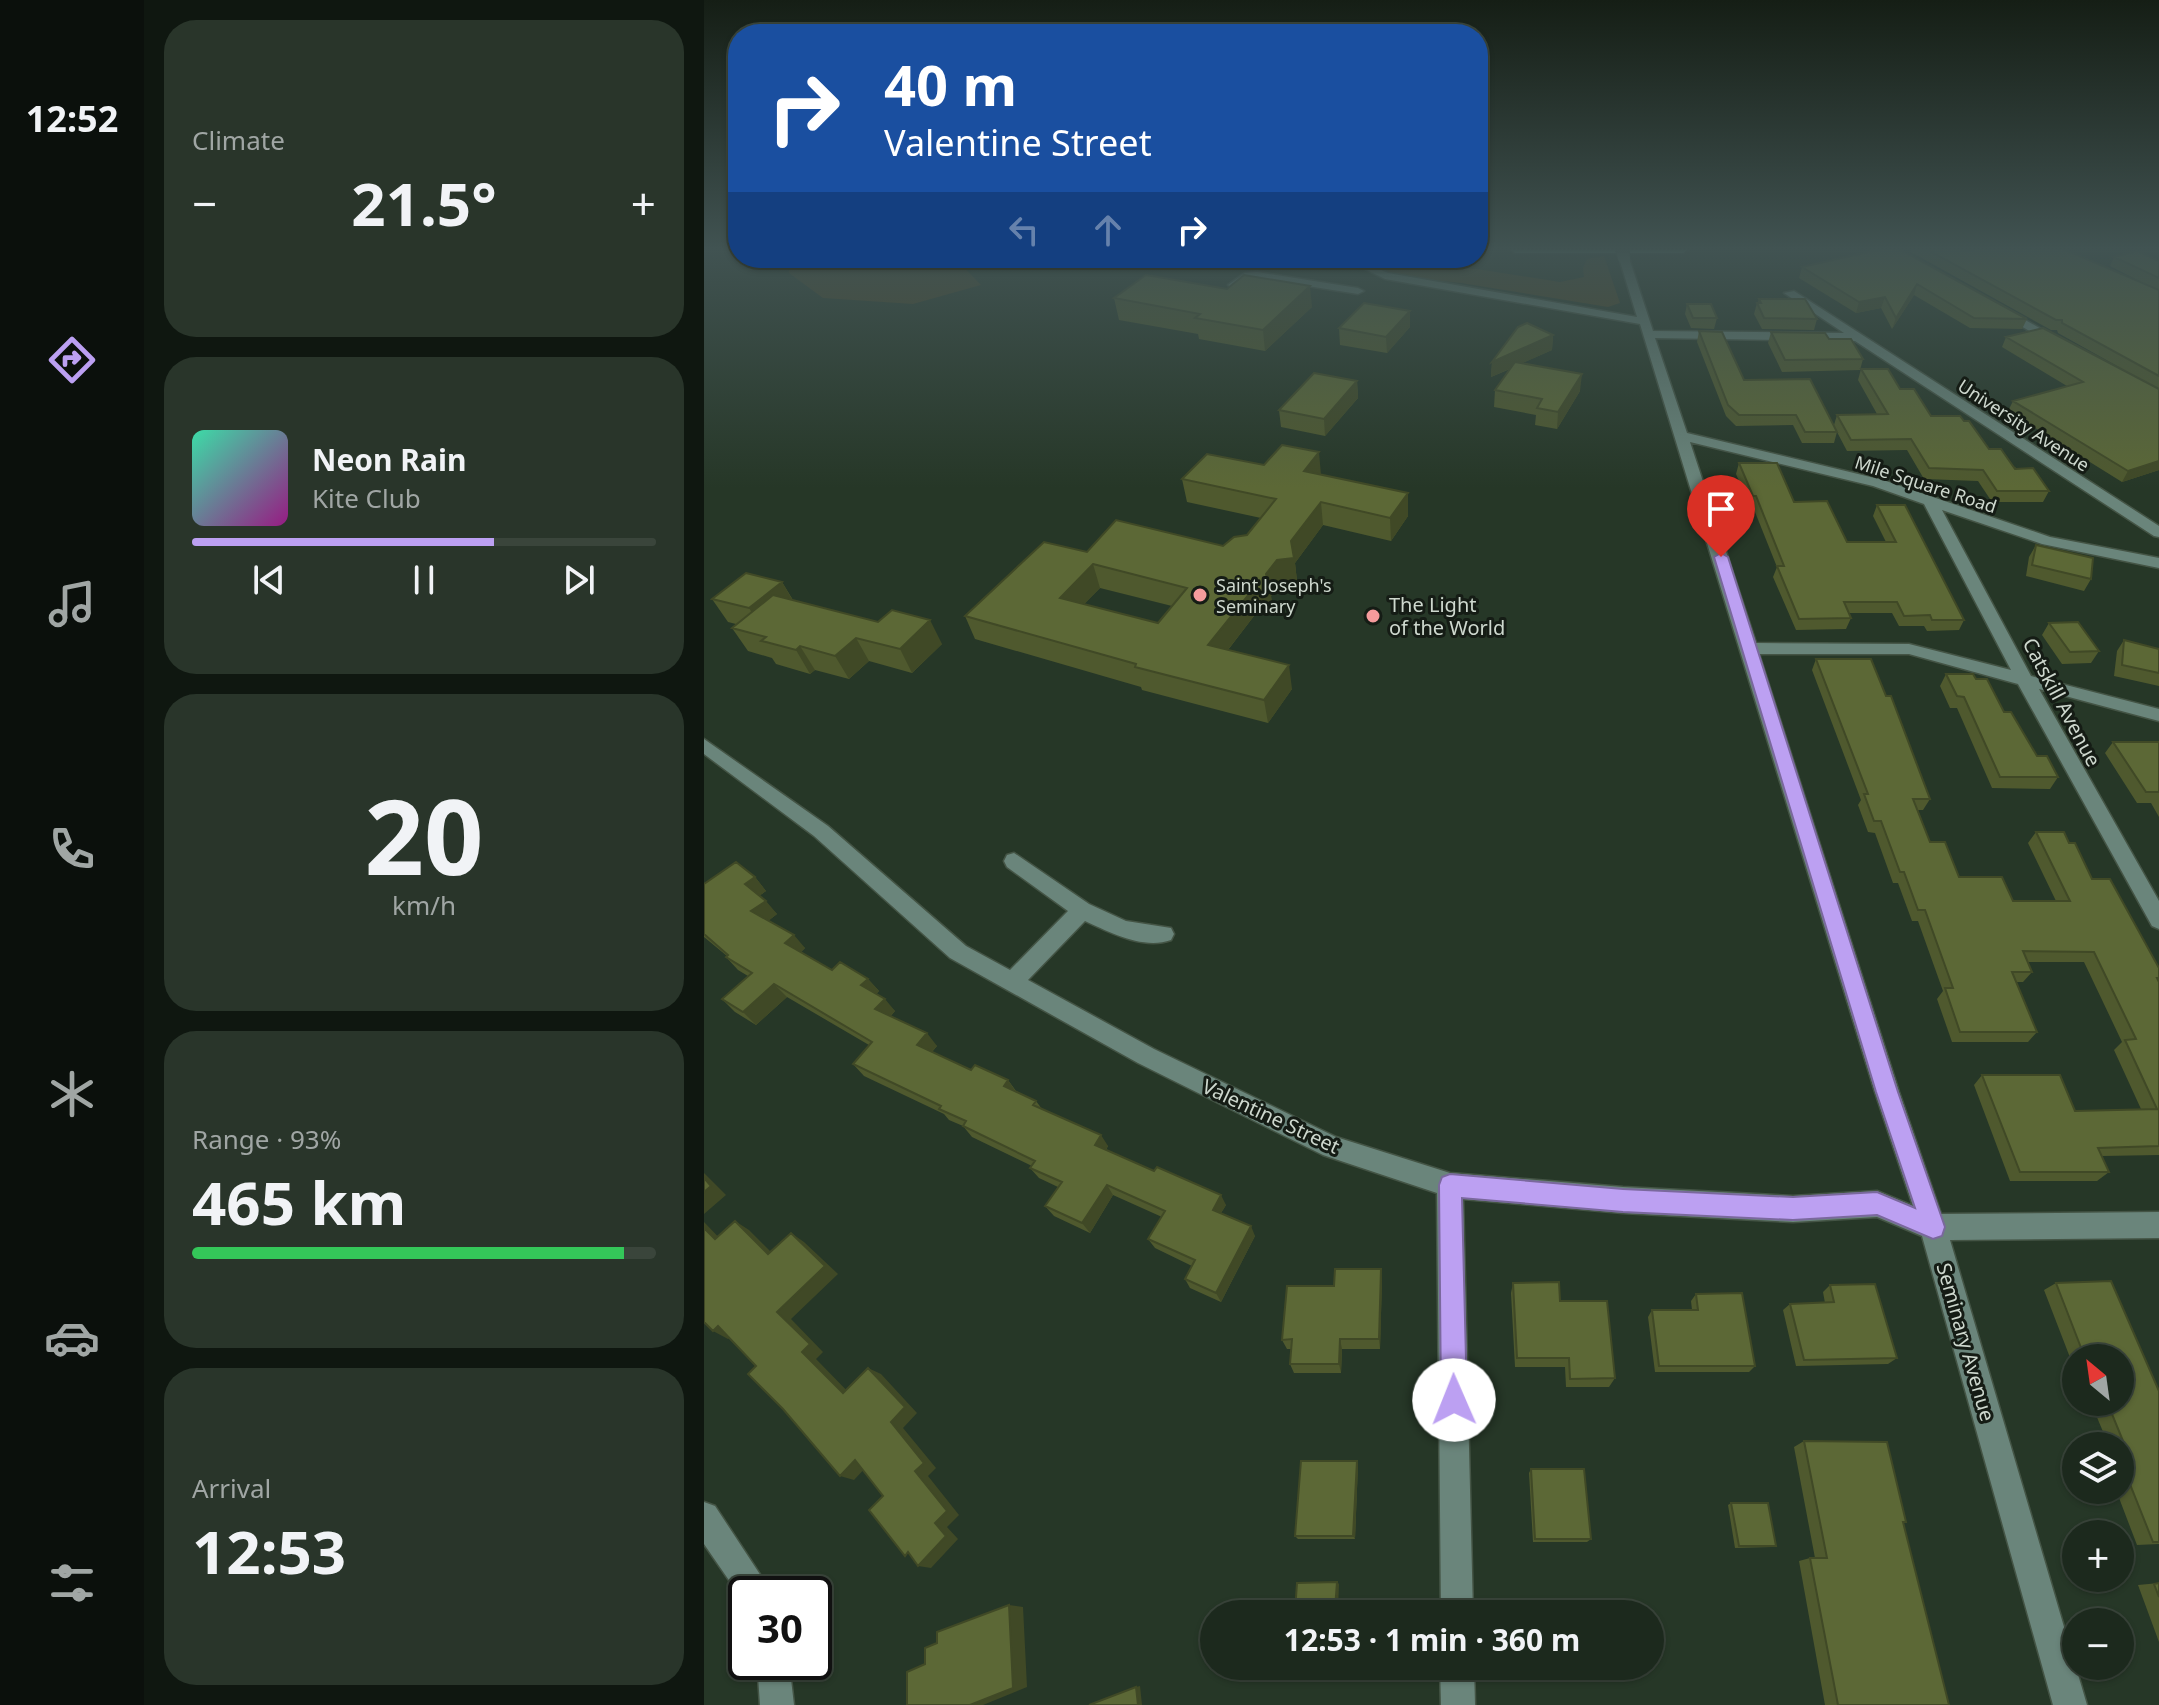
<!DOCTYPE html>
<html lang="en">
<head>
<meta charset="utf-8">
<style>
	:root { --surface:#1c291d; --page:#29352a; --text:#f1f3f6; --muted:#a0a6a4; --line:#3a453b; --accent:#bca0f2 }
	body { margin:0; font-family:"Noto Sans",sans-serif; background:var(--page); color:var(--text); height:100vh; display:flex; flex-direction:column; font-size:30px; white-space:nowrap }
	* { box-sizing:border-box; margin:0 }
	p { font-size:26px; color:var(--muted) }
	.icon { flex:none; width:44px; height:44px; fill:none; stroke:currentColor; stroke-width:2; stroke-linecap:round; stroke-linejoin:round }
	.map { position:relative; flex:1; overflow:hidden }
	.side { display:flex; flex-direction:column; gap:20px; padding:20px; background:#0f1710; width:560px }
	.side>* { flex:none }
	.top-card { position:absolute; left:24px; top:24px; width:760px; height:244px; border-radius:32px; box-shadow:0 2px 6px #0004,0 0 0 2px var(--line); background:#1a4fa0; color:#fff; overflow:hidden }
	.needle { width:52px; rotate:331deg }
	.buttons { position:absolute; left:1358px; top:1344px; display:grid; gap:16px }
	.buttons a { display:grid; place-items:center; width:72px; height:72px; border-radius:50%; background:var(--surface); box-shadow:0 2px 6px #0004,0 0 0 2px var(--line); font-size:40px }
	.speed { position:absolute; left:24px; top:1576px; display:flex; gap:16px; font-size:40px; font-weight:700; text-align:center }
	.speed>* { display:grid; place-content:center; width:104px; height:104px; border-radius:50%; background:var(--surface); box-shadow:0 2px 6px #0004,0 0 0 2px var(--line); line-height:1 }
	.speed .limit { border:4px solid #111; border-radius:12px; background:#fff; color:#111 }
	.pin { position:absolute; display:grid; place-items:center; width:68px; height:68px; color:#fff; margin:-82px -34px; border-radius:50% 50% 50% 0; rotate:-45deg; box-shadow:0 0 8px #0007 }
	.pin .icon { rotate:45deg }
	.me { position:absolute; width:88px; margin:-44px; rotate:359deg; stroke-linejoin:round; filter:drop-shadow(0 0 6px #0008) }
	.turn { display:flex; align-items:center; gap:28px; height:168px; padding:0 24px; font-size:36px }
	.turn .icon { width:104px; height:104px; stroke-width:2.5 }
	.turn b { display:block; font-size:56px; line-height:68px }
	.lanes { display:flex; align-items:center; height:76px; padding:0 24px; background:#0003; justify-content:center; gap:40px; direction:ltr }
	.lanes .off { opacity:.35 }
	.big { font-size:60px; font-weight:700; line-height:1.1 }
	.side .card { flex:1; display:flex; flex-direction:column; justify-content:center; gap:12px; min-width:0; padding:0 28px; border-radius:32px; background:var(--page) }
	.side .dial { align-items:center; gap:0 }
	.dial b { font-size:104px; line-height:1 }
	.song { display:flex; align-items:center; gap:24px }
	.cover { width:96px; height:96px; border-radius:12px; background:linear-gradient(135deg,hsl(160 70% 55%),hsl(310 70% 35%)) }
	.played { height:8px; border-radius:4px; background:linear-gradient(90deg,var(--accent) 65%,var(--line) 65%) }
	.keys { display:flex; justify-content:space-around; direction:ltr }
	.heat { display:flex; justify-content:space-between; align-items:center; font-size:44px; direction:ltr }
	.charge { height:12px; border-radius:6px; background:linear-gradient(90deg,#34c759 93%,var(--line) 0) }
	.trip { position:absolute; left:496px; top:1600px; width:464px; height:80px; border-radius:40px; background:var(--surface); box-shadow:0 2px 6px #0004,0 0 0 2px var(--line); font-weight:700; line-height:80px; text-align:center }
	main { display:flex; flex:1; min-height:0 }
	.menu { display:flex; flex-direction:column; width:144px; justify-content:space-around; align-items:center; background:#0b100c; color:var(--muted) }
	.menu .icon { width:56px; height:56px }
	.menu .on { color:var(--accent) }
	.menu b { font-size:36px; color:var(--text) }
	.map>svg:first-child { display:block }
	.green { fill:#4d4421 }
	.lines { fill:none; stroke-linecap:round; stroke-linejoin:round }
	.minor-casing { stroke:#445445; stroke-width:3 }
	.highway-casing { stroke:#445445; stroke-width:3 }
	.minor { fill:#6a857b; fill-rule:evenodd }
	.highway { fill:#b5f8e1; fill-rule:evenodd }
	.minor-bridge-casing { stroke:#445445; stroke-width:14; stroke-linecap:butt }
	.minor-bridge { stroke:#6a857b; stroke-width:12 }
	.wall { fill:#4f592e; fill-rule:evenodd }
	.shaded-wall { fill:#404926 }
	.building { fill:#5c6836; stroke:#404926; stroke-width:2; fill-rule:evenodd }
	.route { fill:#bca0f2; stroke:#7a689d; stroke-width:2 }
	.poi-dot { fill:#f59b9c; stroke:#151c15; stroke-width:3 }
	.labels { text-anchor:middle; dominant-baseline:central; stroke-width:6; stroke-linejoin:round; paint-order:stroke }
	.far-street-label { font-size:18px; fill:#ced8ce; stroke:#151c15 }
	.far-poi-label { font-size:18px; fill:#ced8ce; stroke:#151c15; text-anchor:start }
	.poi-label { font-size:20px; fill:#ced8ce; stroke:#151c15; text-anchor:start }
	.street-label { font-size:20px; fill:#ced8ce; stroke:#151c15 }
</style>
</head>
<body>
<main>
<nav class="menu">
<b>12:52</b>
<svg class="icon on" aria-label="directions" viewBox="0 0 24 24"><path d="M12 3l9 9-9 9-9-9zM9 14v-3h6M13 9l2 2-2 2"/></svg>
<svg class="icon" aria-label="music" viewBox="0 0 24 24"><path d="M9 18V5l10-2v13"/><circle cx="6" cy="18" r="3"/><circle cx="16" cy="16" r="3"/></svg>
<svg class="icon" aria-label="phone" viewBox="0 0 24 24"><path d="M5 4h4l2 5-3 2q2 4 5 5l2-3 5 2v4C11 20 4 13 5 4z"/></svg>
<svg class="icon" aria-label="climate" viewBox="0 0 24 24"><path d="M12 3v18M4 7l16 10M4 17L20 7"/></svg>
<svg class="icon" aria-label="car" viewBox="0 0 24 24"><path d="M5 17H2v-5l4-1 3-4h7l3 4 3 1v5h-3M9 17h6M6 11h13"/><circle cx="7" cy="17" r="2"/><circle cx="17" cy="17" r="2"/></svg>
<svg class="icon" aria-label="filters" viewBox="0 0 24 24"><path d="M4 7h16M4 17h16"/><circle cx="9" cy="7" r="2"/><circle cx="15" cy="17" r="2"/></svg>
</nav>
<section class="side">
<div class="card"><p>Climate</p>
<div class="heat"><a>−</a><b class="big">21.5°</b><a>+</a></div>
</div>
<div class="card">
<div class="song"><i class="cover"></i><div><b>Neon Rain</b><p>Kite Club</p></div></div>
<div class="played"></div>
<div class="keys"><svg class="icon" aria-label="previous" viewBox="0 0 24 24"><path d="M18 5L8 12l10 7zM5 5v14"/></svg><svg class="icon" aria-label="pause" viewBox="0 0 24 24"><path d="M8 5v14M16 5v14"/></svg><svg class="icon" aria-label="next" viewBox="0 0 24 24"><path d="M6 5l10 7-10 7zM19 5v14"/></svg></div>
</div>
<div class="card dial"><b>20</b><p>km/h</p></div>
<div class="card"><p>Range · 93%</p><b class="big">465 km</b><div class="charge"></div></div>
<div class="card"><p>Arrival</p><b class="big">12:53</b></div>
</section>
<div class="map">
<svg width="1455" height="1705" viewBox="0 0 1455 1705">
	<rect width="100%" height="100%" fill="#263727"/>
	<path class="green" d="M900,256L916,303L904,307L757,283L699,277L642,258H696L730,266L773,269L856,282L880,277L879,268L883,259Z
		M100,258H251L277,285L209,304L119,298L85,273L86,261Z"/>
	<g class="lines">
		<g class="minor-casing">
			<path id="minor" d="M920,255L925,258L949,331L1140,333L1080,293L1090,291L1455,526V537L1450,536L1151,341L951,338L983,433L1179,480L1346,537L1455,558V568L1338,544L1238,510L1327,676L1455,709V721L1335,689L1455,901V929L1448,926L1314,684L1205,654H1055L1195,1092L1237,1214L1455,1212V1238L1246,1240L1383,1705H1349L1218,1236L1173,1217L1089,1222L919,1213L759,1199L769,1614H737L733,1193L619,1155L434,1063L246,958L110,836L0,754V739L124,826L262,946L306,970L364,911L303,867L300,861L303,855L310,853L385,904L422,921L467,928L470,934L467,940C439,950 405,932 381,921L324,980L450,1049L632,1137L746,1173L919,1187L1089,1196L1173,1191L1209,1206L1171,1092L936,324L681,279L655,266L660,263L684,273L933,317L915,258ZM986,442L1169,486L1220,504L1307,670L1205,644L1052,643Z
				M553,272L654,288L660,291L654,294L553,278L529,288L524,285L541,273Z
				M1294,309H1302L1360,342L1350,345L1294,313Z
				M0,1502L11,1506L61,1582L64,1594H42V1607L37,1605L31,1589L0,1544Z
				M53,1662H85L90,1705H56Z
				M736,1666H770L771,1705H737Z"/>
		</g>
		<g class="highway-casing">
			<path id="highway" d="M805,249H985L979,253H811Z"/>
		</g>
		<use href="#minor" class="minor"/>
		<use href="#highway" class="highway"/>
		<g class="minor-bridge-casing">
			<path id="minor-bridge" d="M918,249L920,258"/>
		</g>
		<use href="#minor-bridge" class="minor-bridge"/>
	</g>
	<path class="wall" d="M1178,249L1323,319L1318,329L1266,328L1210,295L1188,329L1177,308L1152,313L1095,278L1098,267Z
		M1208,249H1256L1260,251L1441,284L1406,266L1410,257L1455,261V470L1418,482L1304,411L1309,401L1363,386L1298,347L1302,337L1438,380L1354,333L1353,330H1347L1207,252Z
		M523,289L608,307L561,351L495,339L494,334L415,320L410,298Z
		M1055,299L1113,319L1110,330L1058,329L1050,314L1053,303H1054Z
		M983,304L1013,318L1010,329L987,328L981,314Z
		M706,311V327L683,353L636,345L635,328Z
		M995,331L1040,380L1130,425L1133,415L1173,414L1154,380L1157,369L1196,389L1227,416L1285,449L1345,491L1339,502H1288L1274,481L1220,479L1203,450L1143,451L1133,432L1130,443H1098L1089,425L1032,426L1022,416L993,342Z
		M1067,332L1159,359L1156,370L1078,372L1064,343Z
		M849,335L848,350L818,363L876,391L853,429L831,425L832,415L790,407L791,390L806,369L787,377L788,362Z
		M653,381L654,398L621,436L577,427L575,410Z
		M1035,463L1090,502L1143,542H1182L1169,516L1173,505L1260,620L1255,630L1223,631L1220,626H1195L1188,613H1144L1147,618L1142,629L1092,630L1069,577L1073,567L1049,507H1046L1032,474Z
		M560,465L617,474L704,516L687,541L619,525L591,563L593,581L576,583L567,596L569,612L550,616L524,650L588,689L564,723L438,690L437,687L271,639L261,616L383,552L519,546L543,535L557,518L483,502L478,479ZM396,588L468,606L454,623L380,604Z
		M1332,545L1387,579L1380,591L1322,576L1325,557Z
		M78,582L89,600L238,644L208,673L165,661L145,679L111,670L106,674L72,664L68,658L44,651L28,628L32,624L24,622L8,599Z
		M1345,623L1395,651L1387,663L1358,664L1338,635Z
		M1420,640L1455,649V686L1410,676L1413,651Z
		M1112,659L1226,799L1219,810H1214L1226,842L1255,877L1309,901H1352L1324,843L1332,832L1365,843L1388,879L1455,968V1155L1398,1156L1405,1172L1393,1181H1306L1270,1085L1278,1075L1371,1111L1437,1109L1410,1050L1418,1042L1380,962H1323L1328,972L1319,982H1312L1333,1032L1324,1042H1248L1233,999L1239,991L1214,921H1208L1194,883H1189L1171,833L1164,832L1154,805L1157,800L1108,670Z
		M1242,674L1272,679L1300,712L1333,756L1354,777L1346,789L1288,788L1253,708H1246L1236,686Z
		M1409,742H1455V817L1447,803H1433L1401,753Z
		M51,877L62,891L55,896L73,914L64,921L101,948L97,952L128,970L164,979L175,991L172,994L191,1011L186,1017L233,1046L228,1052L267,1070L304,1080L312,1091L332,1101L338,1109L404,1146L402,1150L522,1205L517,1213L551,1236L517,1302L486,1288L481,1279L488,1266L451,1248L444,1239L458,1217L409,1195L386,1233L350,1216L341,1206L354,1187L335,1178L326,1168L328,1166L268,1137L259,1126L245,1120L240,1114L160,1076L149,1064L165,1045L83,997L52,1025L31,1012L18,999L44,976L34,970L22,957L23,956L0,937V884Z
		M678,1280L676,1349H638L637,1373H590L586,1364L587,1349H583L578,1340L630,1286Z
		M809,1283L856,1301L911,1378L905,1387H862L861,1367H811L807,1293Z
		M1352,1283L1455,1391V1544L1433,1545L1412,1490H1416V1446H1405L1387,1403L1384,1404L1383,1402H1416V1358H1372V1373L1340,1290Z
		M1126,1285L1193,1358L1184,1364L1092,1366L1079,1310L1086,1304L1121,1303L1119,1292Z
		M992,1294L1051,1366L1045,1372H951L944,1317L948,1310H988L987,1301Z
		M1100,1441L1202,1522L1199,1523L1245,1705H1121L1095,1561L1106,1558H1111L1090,1447Z
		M653,1461L654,1465L651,1539H594L591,1536Z
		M827,1469L887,1539L883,1542H829L825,1473Z
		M1027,1503L1072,1546L1068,1547L1031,1548L1024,1505Z
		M1455,1583V1642L1434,1585Z"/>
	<path class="shaded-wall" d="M1213,284L1210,295L1188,329L1192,318Z
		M606,286L608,307L561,351L559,330Z
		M1181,297L1177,308L1152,313L1155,302Z
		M706,311V327L683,353L682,337Z
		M849,335L848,350L787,377L788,362Z
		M878,374L876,391L853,429L854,412Z
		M653,381L654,398L621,436L620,419Z
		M615,452L617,475L600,471Z
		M1455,461V470L1418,482L1424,471Z
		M704,493V516L687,541L686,518Z
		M617,502L619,525L591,563L593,581L576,583L567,596L569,612L550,616L509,669L504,645L562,574Z
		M389,564L396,588L364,621L356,598Z
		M78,582L92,606L60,632L45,608Z
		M226,620L238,644L208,673L196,649Z
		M152,638L165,661L145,679L131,656Z
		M96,646L111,670L106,674L92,650Z
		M585,665L588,689L564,723L560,700Z
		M51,877L62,891L52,898L41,884Z
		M62,901L73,914L59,925L47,911Z
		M90,935L101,948L93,956L81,943Z
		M164,979L175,991L168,998L157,985Z
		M70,984L83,997L52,1025L39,1012Z
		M181,999L191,1011L181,1022L171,1009Z
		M223,1033L233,1046L223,1057L213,1045Z
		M304,1080L312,1092L300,1086Z
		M397,1135L404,1146L398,1156L391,1145Z
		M0,1173L22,1195L0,1214Z
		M403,1185L409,1195L386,1233L378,1223Z
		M517,1195L522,1205L513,1219L509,1210Z
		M31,1221L45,1230L78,1263L64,1254Z
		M0,1222L25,1248L11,1239L0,1228Z
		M547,1226L551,1236L517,1302L512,1293Z
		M87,1233L100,1242L134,1274L87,1319L119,1352L112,1359L152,1400L139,1393L98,1352L73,1312Z
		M677,1269L678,1280L676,1349L675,1339Z
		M14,1326L30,1334L24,1339L9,1331Z
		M636,1339L638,1349L637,1373L635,1364Z
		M164,1368L177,1374L213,1413L199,1428L232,1468L224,1476L255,1515L243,1527L254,1539L227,1568L214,1566L231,1523L211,1471L187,1422Z
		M151,1460L164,1465L150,1480L136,1476Z
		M653,1461L654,1465L651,1539L649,1536Z
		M633,1582L635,1584L634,1610L631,1609Z
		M305,1605L319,1607L323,1687L279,1705H266Z
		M436,1686L438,1705H434L432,1687Z"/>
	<path class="building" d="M1178,249H1195L1323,319L1270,318L1213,284L1192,318L1181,297L1155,302L1098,267Z
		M1222,249H1256L1260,251L1270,249H1359L1455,290V376L1358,323V320H1352Z
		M1433,251L1455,261V278L1410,257Z
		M442,275L523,289L540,275L606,286L559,330L491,318L496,314L410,298Z
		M1055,299H1101L1113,319L1060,318L1053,303H1057Z
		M660,303L706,311L682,337L635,328Z
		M983,304H1007L1013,318H989Z
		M823,323L849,335L788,362L814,327Z
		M1339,328L1455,389V461L1424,471L1309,401L1379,382L1302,337Z
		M995,331L1018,332L1040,380L1106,379L1133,432H1101L1092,415H1035L1024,405Z
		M1067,332L1121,333L1125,339H1147L1159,359L1081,360Z
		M811,362L878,374L854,412L833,408L838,399L791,390Z
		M1157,369H1184L1196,389H1210L1227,416H1256L1260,421H1265L1285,449H1297L1311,469L1329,468L1345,491H1293L1279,470L1225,468L1207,439L1147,440L1133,415L1184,414Z
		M610,373L653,381L620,419L575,410Z
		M578,445L615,452L600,471L704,493L686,518L617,502L587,541L590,558L573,560L562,574L566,589L546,593L504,645L585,665L560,700L431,667L432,664L261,616L340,542L383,552L412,520L519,546L530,537L543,535L572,499L478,479L503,454L560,465ZM389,564L483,588L454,623L356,598Z
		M1035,463H1073L1090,502L1123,501L1143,542H1192L1173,505H1201L1260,620H1228L1226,615L1200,616L1193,602H1140L1147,618L1095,619L1073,566H1080L1052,496H1049Z
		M1332,545L1389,558L1387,579L1328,565Z
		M42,573L78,582L45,608L8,599Z
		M69,595L174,622L188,610L226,620L196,649L152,638L131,656L96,646L92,650L62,642L57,641L62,637L28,628Z
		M1374,622L1395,651L1366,652L1345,623Z
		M1420,640L1455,649V673L1418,665Z
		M1112,659H1167L1182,696H1187L1226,799H1209L1226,842H1241L1255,877H1298L1309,901H1366L1332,832H1360L1365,843H1371L1388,879H1406L1455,968V978H1453L1455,982V1146L1394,1148L1405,1172H1316L1278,1075H1356L1371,1111L1453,1109L1421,1040L1432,1039L1390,952L1319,951L1328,972H1308L1333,1032H1256L1241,988H1249L1221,910H1214L1200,872H1196L1177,821H1170L1160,794H1164Z
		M1242,674H1269L1272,679H1283L1300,712H1307L1333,756H1343L1354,777H1296L1260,697L1253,696Z
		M1409,742H1455V792H1442Z
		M32,862L51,877L41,884L62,901L47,911L90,935L81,943L128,970L136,962L164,979L157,985L181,999L171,1009L223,1033L213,1045L267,1070L271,1065L304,1080L300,1086L332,1101L329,1105L397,1135L391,1145L450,1171L453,1167L517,1195L509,1210L547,1226L512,1293L481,1279L491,1260L444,1239L461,1211L403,1185L378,1223L341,1206L358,1182L326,1168L331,1161L259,1126L262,1121L235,1109L237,1106L149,1064L168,1042L70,984L39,1012L18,999L48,973L22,957L24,955L0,934V884Z
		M0,1178L7,1186L0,1192Z
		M31,1221L64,1254L87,1233L121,1266L73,1312L106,1344L98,1352L139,1393L164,1368L201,1407L187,1422L220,1463L211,1471L243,1511L231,1523L242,1536L214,1566L204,1552L201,1556L165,1510L179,1496L151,1460L136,1476L79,1409L44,1374L52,1366L14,1326L9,1331L0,1322V1228L11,1239Z
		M631,1269H677L675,1339H636L635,1364H586L588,1339L578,1340L583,1286H630Z
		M1407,1281L1455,1391V1542H1449L1416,1459V1453H1424L1403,1402H1416V1358H1381L1352,1283Z
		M855,1282L856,1301H903L911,1378L866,1379L865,1358H813L809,1283Z
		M1171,1284L1193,1358L1100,1360L1086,1304L1130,1302L1126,1285Z
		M1038,1293L1051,1366H955L948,1310H994L992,1294Z
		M1100,1441L1183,1442L1202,1522H1199L1245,1705H1134L1106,1558H1123Z
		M597,1461H653L649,1536H591Z
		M827,1469H880L887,1539H831Z
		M1027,1503H1064L1072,1546H1035Z
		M633,1582L631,1609H643L642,1614H572V1611H591L593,1583Z
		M1455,1583V1597L1450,1584Z
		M305,1605L309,1688L266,1705H203V1672L221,1664V1648L233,1643V1632Z
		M568,1666H641L640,1680L567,1681Z
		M432,1687L434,1705H385Z"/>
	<linearGradient id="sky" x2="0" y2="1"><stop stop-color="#151e15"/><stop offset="0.51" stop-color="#415352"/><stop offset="1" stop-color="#415352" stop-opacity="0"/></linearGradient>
	<rect width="1455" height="488" fill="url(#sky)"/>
	<path class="route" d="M1017,553L1024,557L1194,1092L1241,1227L1238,1236L1229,1239L1173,1215L1089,1220L919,1212L758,1198L763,1400L759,1409L750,1413L740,1409L737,1400L735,1185L738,1177L746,1174L919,1189L1089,1197L1173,1192L1211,1208L1172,1092L1010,557Z"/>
	<g class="poi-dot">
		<circle cx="496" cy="595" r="8"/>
		<circle cx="669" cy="616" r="8"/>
	</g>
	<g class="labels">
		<g class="far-street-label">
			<text transform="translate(1320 425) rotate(33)">University Avenue</text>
			<text transform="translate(1222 484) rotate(18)">Mile Square Road</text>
		</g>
		<g class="far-poi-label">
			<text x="512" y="585">Saint Joseph's<tspan x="512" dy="21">Seminary</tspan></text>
		</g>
		<g class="poi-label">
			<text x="685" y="604">The Light<tspan x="685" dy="23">of the World</tspan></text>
		</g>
		<g class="street-label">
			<text transform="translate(1358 702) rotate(62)">Catskill Avenue</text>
			<text transform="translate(567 1116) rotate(25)">Valentine Street</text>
			<text transform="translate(1262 1342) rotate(74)">Seminary Avenue</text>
		</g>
	</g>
</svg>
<div class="buttons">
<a><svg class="needle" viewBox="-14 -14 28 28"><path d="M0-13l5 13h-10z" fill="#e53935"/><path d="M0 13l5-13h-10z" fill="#a0a6a4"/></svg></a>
<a><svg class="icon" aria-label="layers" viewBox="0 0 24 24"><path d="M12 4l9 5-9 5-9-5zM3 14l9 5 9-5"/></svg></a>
<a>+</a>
<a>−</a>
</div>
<div class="speed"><div class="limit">30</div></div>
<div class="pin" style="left:1017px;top:557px;background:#d93025"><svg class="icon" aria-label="arrive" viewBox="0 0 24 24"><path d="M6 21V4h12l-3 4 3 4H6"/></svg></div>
<svg class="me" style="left:750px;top:1400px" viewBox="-20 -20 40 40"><circle r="19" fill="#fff"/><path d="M0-13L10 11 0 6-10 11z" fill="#bca0f2"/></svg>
<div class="trip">12:53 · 1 min · 360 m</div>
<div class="top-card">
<div class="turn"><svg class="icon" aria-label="right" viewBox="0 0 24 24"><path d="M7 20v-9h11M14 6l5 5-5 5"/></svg><div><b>40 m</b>Valentine Street</div></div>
<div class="lanes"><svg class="icon off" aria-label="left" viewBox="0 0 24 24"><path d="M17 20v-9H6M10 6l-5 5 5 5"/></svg><svg class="icon off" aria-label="ahead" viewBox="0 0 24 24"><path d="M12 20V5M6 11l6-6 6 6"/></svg><svg class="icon" aria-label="right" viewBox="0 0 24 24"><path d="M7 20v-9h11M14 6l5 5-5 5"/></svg></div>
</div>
</div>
</main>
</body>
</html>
